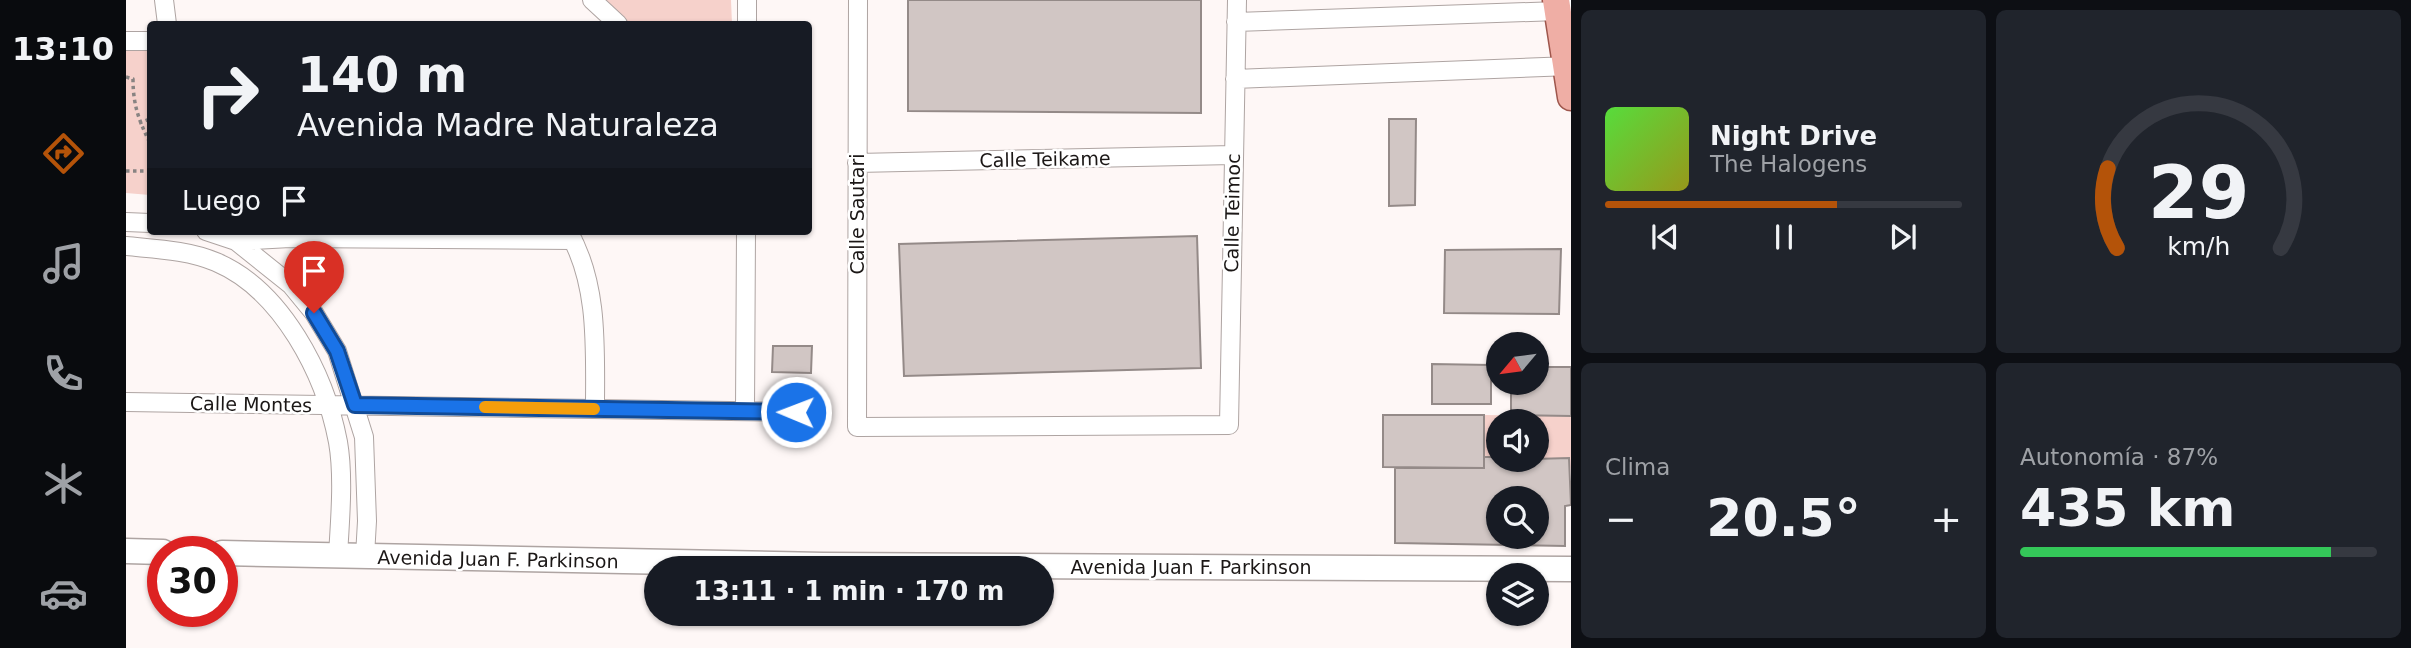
<!DOCTYPE html>
<html lang="es">
<head>
<meta charset="utf-8">
<style>
	:root { --surface:#171b24; --page:#20242c; --text:#f1f3f6; --muted:#9ea1a6; --line:#363941; --accent:#b45309 }
	body { margin:0; font-family:"DejaVu Sans",sans-serif; background:var(--page); color:var(--text); height:100vh; display:flex; flex-direction:column; font-size:26px; white-space:nowrap }
	* { box-sizing:border-box; margin:0 }
	p { font-size:23px; color:var(--muted) }
	.icon { flex:none; width:38px; height:38px; fill:none; stroke:currentColor; stroke-width:2; stroke-linecap:round; stroke-linejoin:round }
	.map { position:relative; flex:1; overflow:hidden }
	.details { display:flex; flex-direction:column; gap:10px; padding:10px; background:#0d0f14; width:840px }
	.details>* { flex:none }
	.banner { position:absolute; left:21px; top:21px; width:665px; height:214px; border-radius:7px; box-shadow:0 2px 5px #0004; background:#171b24; color:var(--text); overflow:hidden }
	.needle { width:46px; rotate:241deg }
	.fabs { position:absolute; left:1360px; top:332px; display:grid; gap:14px }
	.fabs a { display:grid; place-items:center; width:63px; height:63px; border-radius:50%; background:var(--surface); box-shadow:0 2px 5px #0004; font-size:35px }
	.speed { position:absolute; left:21px; top:536px; display:flex; gap:14px; font-size:35px; font-weight:700; text-align:center }
	.speed>* { display:grid; place-content:center; width:91px; height:91px; border-radius:50%; background:var(--surface); box-shadow:0 2px 5px #0004; line-height:1 }
	.speed .limit { border:10px solid #d22; background:#fff; color:#111 }
	.pin { position:absolute; display:grid; place-items:center; width:60px; height:60px; color:#fff; margin:-72px -30px; border-radius:50% 50% 50% 0; rotate:-45deg; box-shadow:0 0 7px #0007 }
	.pin .icon { rotate:45deg }
	.me { position:absolute; width:77px; margin:-38px; rotate:271deg; stroke-linejoin:round; filter:drop-shadow(0 0 5px #0008) }
	.turn { display:flex; align-items:center; gap:24px; height:147px; padding:0 35px; font-size:32px }
	.turn .icon { width:91px; height:91px; stroke-width:2.5 }
	.turn b { display:block; font-size:49px; line-height:60px }
	.then { display:flex; align-items:center; height:66px; padding:0 35px; background:#0003; gap:14px; font-size:26px }
	.big { font-size:52px; font-weight:800; line-height:1.1 }
	.details .widget { flex:1; display:flex; flex-direction:column; justify-content:center; gap:10px; min-width:0; padding:0 24px; border-radius:10px; background:var(--page) }
	.details .dial { align-items:center; gap:0 }
	.dial svg { height:182px; overflow:visible; fill:none; stroke:var(--line); stroke-width:7; stroke-linecap:round; text-anchor:middle }
	.dial text { fill:var(--text); stroke:none }
	.song { display:flex; align-items:center; gap:21px }
	.cover { width:84px; height:84px; border-radius:10px; background:linear-gradient(135deg,hsl(110 70% 55%),hsl(60 70% 35%)) }
	.played { height:7px; border-radius:4px; background:linear-gradient(90deg,var(--accent) 65%,var(--line) 65%) }
	.keys { display:flex; justify-content:space-around; direction:ltr }
	.heat { display:flex; justify-content:space-between; align-items:center; font-size:38px; direction:ltr }
	.charge { height:10px; border-radius:5px; background:linear-gradient(90deg,#34c759 87%,var(--line) 0) }
	.details .tiles { flex:1; display:grid; gap:10px; grid-template-columns:repeat(2,1fr) }
	.trip { position:absolute; left:518px; top:556px; width:410px; height:70px; border-radius:35px; background:var(--surface); box-shadow:0 2px 5px #0004; font-weight:800; line-height:70px; text-align:center }
	main { display:flex; flex:1; min-height:0 }
	.dock { display:flex; flex-direction:column; width:126px; justify-content:space-around; align-items:center; background:#090b0e; color:var(--muted) }
	.dock .icon { width:49px; height:49px }
	.dock .selected { color:var(--accent) }
	.dock b { font-size:32px; color:var(--text) }
	.map>svg:first-child { display:block }
	.green { fill:#f6d1cb }
	.building { fill:#d1c6c4; stroke:#948a88; stroke-width:2; fill-rule:evenodd }
	.lines { fill:none; stroke-linecap:round; stroke-linejoin:round }
	.minor-casing { stroke:#aea4a2; stroke-width:20 }
	.secondary-casing { stroke:#aea4a2; stroke-width:27 }
	.primary-casing { stroke:#9e564c; stroke-width:29 }
	.path { stroke:#888382; stroke-width:3.5; stroke-dasharray:3.5 3.5; stroke-linecap:butt }
	.minor { stroke:#fff; stroke-width:18 }
	.secondary { stroke:#fff; stroke-width:24 }
	.primary { stroke:#efaea5; stroke-width:26 }
	.route-casing { stroke:#114b97; stroke-width:18 }
	.route { stroke:#1a73e8; stroke-width:12 }
	.slow { stroke:#f59e0b; stroke-width:12 }
	.labels { text-anchor:middle; dominant-baseline:central; stroke-width:5; stroke-linejoin:round; paint-order:stroke }
	.street-label { font-size:19px; fill:#1b1716; stroke:#fff }
</style>
</head>
<body>
<main>
<nav class="dock">
<b>13:10</b>
<svg class="icon selected" aria-label="directions" viewBox="0 0 24 24"><path d="M12 3l9 9-9 9-9-9zM9 14v-3h6M13 9l2 2-2 2"/></svg>
<svg class="icon" aria-label="music" viewBox="0 0 24 24"><path d="M9 18V5l10-2v13"/><circle cx="6" cy="18" r="3"/><circle cx="16" cy="16" r="3"/></svg>
<svg class="icon" aria-label="phone" viewBox="0 0 24 24"><path d="M5 4h4l2 5-3 2q2 4 5 5l2-3 5 2v4C11 20 4 13 5 4z"/></svg>
<svg class="icon" aria-label="climate" viewBox="0 0 24 24"><path d="M12 3v18M4 7l16 10M4 17L20 7"/></svg>
<svg class="icon" aria-label="car" viewBox="0 0 24 24"><path d="M5 17H2v-5l4-1 3-4h7l3 4 3 1v5h-3M9 17h6M6 11h13"/><circle cx="7" cy="17" r="2"/><circle cx="17" cy="17" r="2"/></svg>
</nav>
<div class="map">
<svg width="1445" height="648" viewBox="0 0 1445 648">
	<rect width="100%" height="100%" fill="#fef7f6"/>
	<path class="green" d="M474,0H605L606,24H500Z
		M0,43H24V195L0,193Z
		M1358,415L1445,416V474L1443,458H1411L1410,422H1372V457H1358Z"/>
	<path class="building" d="M782,0H1075V113L782,111Z
		M1263,119H1290L1289,205L1263,206Z
		M1071,236L1075,368L778,376L773,244Z
		M1435,249L1433,314L1318,313L1319,250Z
		M647,346H686L685,373L646,372Z
		M1306,364L1365,365V404H1306Z
		M1410,367H1445V416L1385,415V383H1410Z
		M1257,415H1358V468L1257,467Z
		M1358,457H1372V460L1443,458L1445,505L1439,506V546L1269,543V468H1358ZM1372,499H1410V537H1372Z"/>
	<g class="lines">
		<g class="minor-casing">
			<path id="minor" d="M38,0L41,24
				M466,0L492,24
				M732,0L731,427L1103,425L1111,0
				M1110,22L1432,11L1445,5
				M621,24V0
				M0,41H24
				M1109,79L1445,66
				M731,163L1107,155
				M0,222L24,223
				M80,231L110,241L165,285L188,313L211,351L238,437L241,521L239,556
				M442,231C473,284 469,349 469,409
				M110,241L164,238L447,240
				M0,246C29,249 62,250 90,262C156,290 199,374 212,442C218,476 214,521 212,555
				M0,402L670,412
				M619,411L620,231"/>
		</g>
		<g class="secondary-casing">
			<path id="secondary" d="M0,551L37,552
				M96,553L697,565L1445,569"/>
		</g>
		<g class="primary-casing">
			<path id="primary" d="M1430,0L1445,97"/>
		</g>
		<path class="path" d="M0,77L7,79C7,105 13,121 24,143
			M13,123L24,119
			M0,171H24"/>
		<use href="#minor" class="minor"/>
		<use href="#secondary" class="secondary"/>
		<use href="#primary" class="primary"/>
	</g>
	<g class="lines">
		<g class="route-casing">
			<path id="route" d="M188,313L211,351L229,405L670,412"/>
		</g>
		<use href="#route" class="route"/>
		<path class="slow" d="M359,407L468,409"/>
	</g>
	<g class="labels">
		<g class="street-label">
			<text transform="translate(919 159) rotate(-1)">Calle Teikame</text>
			<text transform="translate(1106 213) rotate(-89)">Calle Teimoc</text>
			<text transform="translate(731 214) rotate(-90)">Calle Sautari</text>
			<text transform="translate(125 404) rotate(1)">Calle Montes</text>
			<text transform="translate(372 559) rotate(1)">Avenida Juan F. Parkinson</text>
			<text x="1065" y="567">Avenida Juan F. Parkinson</text>
		</g>
	</g>
</svg>
<div class="fabs">
<a><svg class="needle" viewBox="-14 -14 28 28"><path d="M0-13l5 13h-10z" fill="#e53935"/><path d="M0 13l5-13h-10z" fill="#9ea1a6"/></svg></a>
<a><svg class="icon" aria-label="sound" viewBox="0 0 24 24"><path d="M4 9h4l5-4v14l-5-4H4zM17 9q2 3 0 6"/></svg></a>
<a><svg class="icon" aria-label="search" viewBox="0 0 24 24"><circle cx="10" cy="10" r="6"/><path d="M15 15l6 6"/></svg></a>
<a><svg class="icon" aria-label="layers" viewBox="0 0 24 24"><path d="M12 4l9 5-9 5-9-5zM3 14l9 5 9-5"/></svg></a>
</div>
<div class="speed"><div class="limit">30</div></div>
<div class="pin" style="left:188px;top:313px;background:#d93025"><svg class="icon" aria-label="arrive" viewBox="0 0 24 24"><path d="M6 21V4h12l-3 4 3 4H6"/></svg></div>
<svg class="me" style="left:670px;top:412px" viewBox="-20 -20 40 40"><circle r="17" fill="#1a73e8" stroke="#fff" stroke-width="3"/><path d="M0-11L8 9 0 5-8 9z" fill="#fff"/></svg>
<div class="trip">13:11 · 1 min · 170 m</div>
<div class="banner">
<div class="turn"><svg class="icon" aria-label="right" viewBox="0 0 24 24"><path d="M7 20v-9h11M14 6l5 5-5 5"/></svg><div><b>140 m</b>Avenida Madre Naturaleza</div></div>
<div class="then">Luego<svg class="icon" aria-label="arrive" viewBox="0 0 24 24"><path d="M6 21V4h12l-3 4 3 4H6"/></svg></div>
</div>
</div>
<section class="details">
<div class="tiles">
<div class="widget">
<div class="song"><i class="cover"></i><div><b>Night Drive</b><p>The Halogens</p></div></div>
<div class="played"></div>
<div class="keys"><svg class="icon" aria-label="previous" viewBox="0 0 24 24"><path d="M18 5L8 12l10 7zM5 5v14"/></svg><svg class="icon" aria-label="pause" viewBox="0 0 24 24"><path d="M8 5v14M16 5v14"/></svg><svg class="icon" aria-label="next" viewBox="0 0 24 24"><path d="M6 5l10 7-10 7zM19 5v14"/></svg></div>
</div>
<div class="widget dial"><svg viewBox="0 0 100 80">
<path d="M14 69A42 42 0 1 1 86 69"/>
<path d="M14 69A42 42 0 0 1 10 34" stroke="#b45309"/>
<text x="50" y="56" font-size="32" font-weight="700">29</text>
<text x="50" y="72" font-size="11">km/h</text>
</svg></div>
<div class="widget"><p>Clima</p>
<div class="heat"><a>−</a><b class="big">20.5°</b><a>+</a></div>
</div>
<div class="widget"><p>Autonomía · 87%</p><b class="big">435 km</b><div class="charge"></div></div>
</div>
</section>
</main>
</body>
</html>
